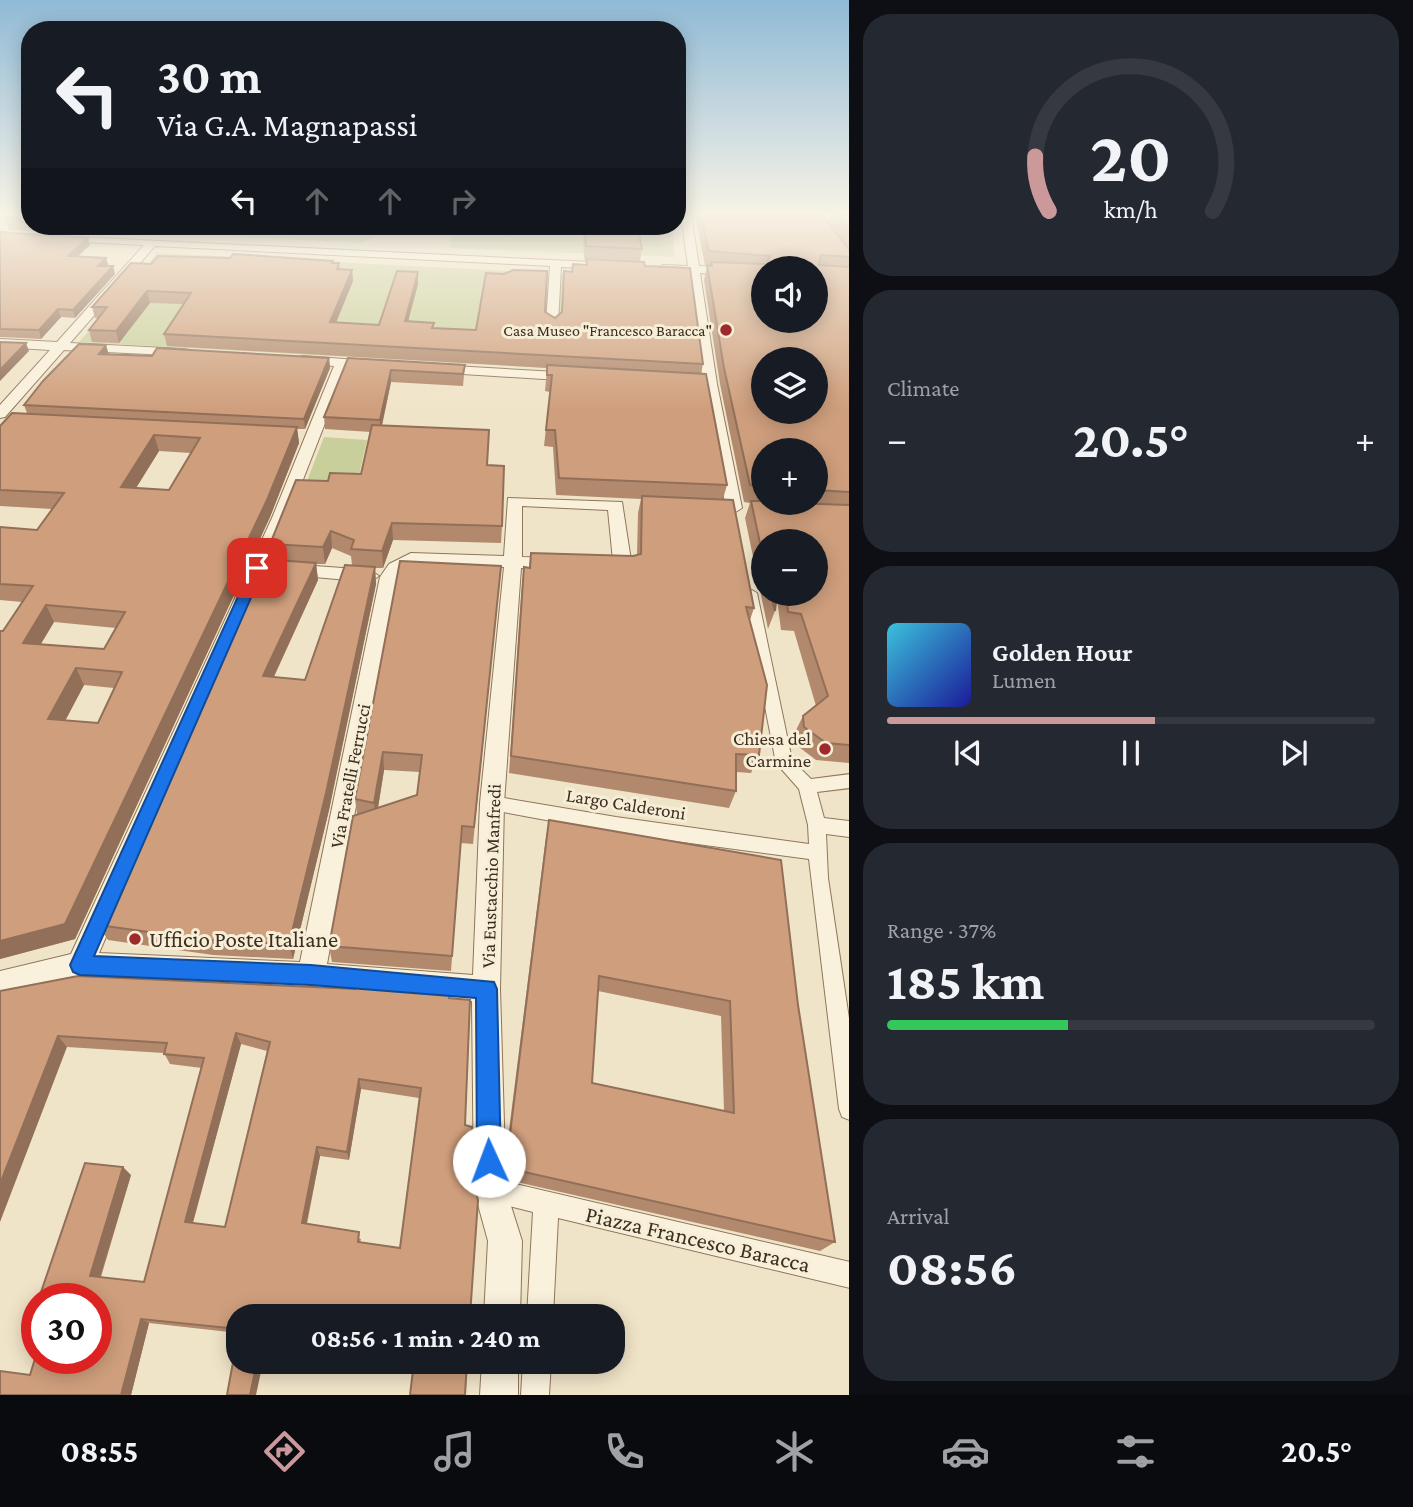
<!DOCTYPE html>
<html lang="en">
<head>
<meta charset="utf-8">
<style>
	:root { --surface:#171b24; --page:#242831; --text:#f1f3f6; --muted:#9ea1a6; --line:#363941; --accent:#cc999b }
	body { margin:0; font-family:"Crimson Pro",serif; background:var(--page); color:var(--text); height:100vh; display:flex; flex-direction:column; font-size:26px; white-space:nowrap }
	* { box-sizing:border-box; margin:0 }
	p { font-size:23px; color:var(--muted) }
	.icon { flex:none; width:38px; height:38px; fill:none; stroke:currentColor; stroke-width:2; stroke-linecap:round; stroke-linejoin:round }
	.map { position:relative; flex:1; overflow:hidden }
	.details { display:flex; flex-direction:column; gap:14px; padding:14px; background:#0d0f14; width:564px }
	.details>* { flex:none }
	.hud { position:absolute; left:21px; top:21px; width:665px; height:214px; border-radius:28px; box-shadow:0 4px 18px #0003; background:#171b24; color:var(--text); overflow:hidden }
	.buttons { position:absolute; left:751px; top:256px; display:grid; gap:14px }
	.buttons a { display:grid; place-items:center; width:77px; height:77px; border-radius:50%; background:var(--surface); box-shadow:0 4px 18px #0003; font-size:35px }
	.speed { position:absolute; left:21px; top:1283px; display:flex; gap:14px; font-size:35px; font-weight:700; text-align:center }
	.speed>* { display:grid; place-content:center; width:91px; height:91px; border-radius:50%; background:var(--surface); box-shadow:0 4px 18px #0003; line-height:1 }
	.speed .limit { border:10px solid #d22; background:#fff; color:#111 }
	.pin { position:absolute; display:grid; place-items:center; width:60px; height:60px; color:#fff; margin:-30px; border-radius:14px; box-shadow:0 4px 10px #0006 }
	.me { position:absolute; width:77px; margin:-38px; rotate:358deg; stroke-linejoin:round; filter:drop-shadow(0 0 5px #0008) }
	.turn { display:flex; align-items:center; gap:24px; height:147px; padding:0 21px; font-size:32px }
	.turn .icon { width:91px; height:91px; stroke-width:2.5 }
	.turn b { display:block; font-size:49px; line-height:60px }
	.lanes { display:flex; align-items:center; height:66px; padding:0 21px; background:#0003; justify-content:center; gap:35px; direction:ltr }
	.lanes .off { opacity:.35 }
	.big { font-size:52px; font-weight:700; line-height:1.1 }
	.details .tile { flex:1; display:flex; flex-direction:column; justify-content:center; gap:10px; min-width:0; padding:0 24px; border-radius:28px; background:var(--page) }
	.details .dial { align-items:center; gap:0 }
	.dial svg { height:182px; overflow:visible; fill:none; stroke:var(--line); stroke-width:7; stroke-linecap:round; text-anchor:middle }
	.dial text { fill:var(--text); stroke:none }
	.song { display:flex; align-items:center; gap:21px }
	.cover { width:84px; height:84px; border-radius:10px; background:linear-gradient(135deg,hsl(190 70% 55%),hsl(240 70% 35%)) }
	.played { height:7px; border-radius:4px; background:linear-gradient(90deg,var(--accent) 55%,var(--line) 55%) }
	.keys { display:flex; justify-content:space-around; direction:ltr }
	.heat { display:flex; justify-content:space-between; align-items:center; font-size:38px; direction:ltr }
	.charge { height:10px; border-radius:5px; background:linear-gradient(90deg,#34c759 37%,var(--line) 0) }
	.trip { position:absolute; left:226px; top:1304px; width:399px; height:70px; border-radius:28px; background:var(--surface); box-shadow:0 4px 18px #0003; font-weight:700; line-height:70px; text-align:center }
	.menu { display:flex; height:112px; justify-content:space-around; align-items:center; background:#090b0e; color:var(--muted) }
	.menu .icon { width:49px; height:49px }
	.menu .selected { color:var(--accent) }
	.menu b { font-size:32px; color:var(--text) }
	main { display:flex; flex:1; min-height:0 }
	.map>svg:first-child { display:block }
	.green { fill:#c9cf9b }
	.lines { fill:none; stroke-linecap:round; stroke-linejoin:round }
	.pedestrian-casing { stroke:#8d765c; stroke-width:2 }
	.minor-casing { stroke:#8d765c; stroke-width:2 }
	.pedestrian { fill:#faf1dc; fill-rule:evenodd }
	.minor { fill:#faf1dc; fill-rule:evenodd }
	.wall { fill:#b2896c; fill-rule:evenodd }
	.shaded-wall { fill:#916f58 }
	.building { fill:#cf9f7d; stroke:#916f58; stroke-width:2; fill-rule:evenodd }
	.route { fill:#1a73e8; stroke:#114b97; stroke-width:2 }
	.poi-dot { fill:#9e2a2b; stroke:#f7eed8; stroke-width:2.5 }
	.labels { text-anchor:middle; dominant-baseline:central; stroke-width:6; stroke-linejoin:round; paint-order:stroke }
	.far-poi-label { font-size:16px; fill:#3d2e20; stroke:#f7eed8; text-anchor:end }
	.poi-label { font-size:19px; fill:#3d2e20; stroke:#f7eed8; text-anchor:end }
	.street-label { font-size:19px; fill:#3d2e20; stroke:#f7eed8 }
	.near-poi-label { font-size:23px; fill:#3d2e20; stroke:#f7eed8; text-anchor:start }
	.near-street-label { font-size:23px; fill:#3d2e20; stroke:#f7eed8 }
</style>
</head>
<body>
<main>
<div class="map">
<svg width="850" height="1395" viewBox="0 0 850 1395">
	<rect width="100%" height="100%" fill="#f0e4c8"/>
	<path class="green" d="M168,226H398L362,243L160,233Z
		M454,226H673L675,257L449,248Z
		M157,253L684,280L695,376L79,342Z
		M324,437L367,440L357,483L307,481Z"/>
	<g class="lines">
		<g class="pedestrian-casing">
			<path id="pedestrian" d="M750,589L757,593L792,760L811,779L850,774V788L817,792L824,818L850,821V837L826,834L828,878L850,1025V1120L842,1117L839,1109L809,859L616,833L492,810L486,808L483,803L486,798L492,796L616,817L809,844L808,825L799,789L776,763L743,593Z
				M490,1178L850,1262V1288L558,1218L553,1316H527L533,1212L481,1199L478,1190L481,1181Z
				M523,1362H551L549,1395H521Z"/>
		</g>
		<g class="minor-casing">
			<path id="minor" d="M681,215H691L699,266L763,270V276L700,273L717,384L742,508L734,513L726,508L703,384L689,273L663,271L658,268L663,265L688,266Z
				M58,236L613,263L618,266L613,269L561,267L558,324L552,328L546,324L550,266L155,246L70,343L184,349L189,350V356L64,350L5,417L0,418V405L50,350L0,347V339L57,342L144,245L62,241L58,240Z
				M303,356L372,361L379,365L372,369L347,367L288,518L99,953L300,962L380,577L389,564L411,553L504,556L508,498L622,502L632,567L623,573L601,570L598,566L601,562L613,561L608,510L522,506V557L557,558L566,564L557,570L521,568L504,803L500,989L506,1190L522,1241L520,1316H484L488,1241L474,1190L472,1001L311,989L80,978L0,997V971L71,954L272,518L334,366L298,363V357ZM415,564L504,567L480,803L473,975L327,964L398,577Z
				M436,365L575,373L582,377L575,381L431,372V366Z
				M287,564L370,570L379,576L370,582L281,574L278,570L281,566Z
				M482,1362H518V1395H480Z"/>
		</g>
		<use href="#pedestrian" class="pedestrian"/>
		<use href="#minor" class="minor"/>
	</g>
	<path class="wall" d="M30,215V226H157L155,228L110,227L102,234L9,230L4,217Z
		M695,215H823L828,222L830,215H850V763L816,760L795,744L794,734L803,716L816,706L794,631L781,630L777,599L775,611L768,629L745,518L750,503L744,502L720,384L704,280L707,265H710H705ZM763,450H816V502H763ZM763,541L816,593H763Z
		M440,226H638L642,249L640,261L584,258L583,231L517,228L516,236L493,235V231L440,228Z
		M0,232L90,245L77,257L106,258L108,265L107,266H113L115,274L75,318L61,317L41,339L0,337Z
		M586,259L645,266L703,364L701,374L727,485L723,499L754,608L750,620L759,755L751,773L736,772V791L729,808L509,773L522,585L524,567H529L531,553L633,556L637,555L638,513L641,499L556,495L553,447L544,446L550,392L545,391L547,368L167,346L164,334L183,304L150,303L119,343L92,342L89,330L98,318H95L92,307L151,264L333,261V263H339L340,269L352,270L353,281L336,323L379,325L418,284L408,321L434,323V328L476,330L545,312L555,318L561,313L564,271L572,272L586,265Z
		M109,354L329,358L330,368L305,429H297L299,443L270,517L75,939L0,959V631H3L22,602L0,600V527L37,530L52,509L0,506V426L27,413L24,405ZM159,451L191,453L169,490L136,488ZM54,622L116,628L104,649L41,644ZM84,685L114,688L98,723L65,721Z
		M348,358L465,365L463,386L391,382L382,426L487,465L502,526L501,543L393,540L383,568H375L376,584L329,810L293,959L213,955L108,940L98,925L273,560L270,544L328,481L361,474L371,432L325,429L324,417ZM332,548L351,556L352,565L305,680L274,677L318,580L316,564H325Z
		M400,561L501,566L473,844L461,843L451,971L332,962L329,946L357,814L355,799ZM384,770L420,772L417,795L378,808Z
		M549,820L798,1005L835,1242L820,1251L508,1180L507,1146L546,837ZM598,991L721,1016L724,1111L592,1083Z
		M0,991L449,998L465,1125L470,1316H238V1333L149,1323L131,1395H0L30,1375L96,1358L39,1298L131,1175L101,1277L144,1282L202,1068L170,1064L164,1053L67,1047ZM241,1044L267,1051L225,1227L193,1223ZM361,1089L419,1098L400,1248L360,1243L361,1239L307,1224L320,1156L349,1160Z"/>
	<path class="shaded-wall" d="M100,226H110V227L102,234Z
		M88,238L90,245L70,264L68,256Z
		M106,258L108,265L100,273L98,266Z
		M113,266L115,274L75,318L73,310Z
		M352,270L353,281L331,334L330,322Z
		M418,272V284L405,333V321Z
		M147,291L150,303L119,343L116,331Z
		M58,309L61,317L41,339L39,330Z
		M26,343L29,351L0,381V370Z
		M106,345L109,355L99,354Z
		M329,358L330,368L305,429L304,419Z
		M391,370V382L380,433V420Z
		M297,427L299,443L270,517L75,939L0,959V941Z
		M154,435L159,451L126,504L121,487Z
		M392,523L393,540L383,568L382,551Z
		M331,531L332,548L325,564L323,547Z
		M316,563L318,580L266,693L263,676Z
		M375,567L376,584L329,810L293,959L289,944Z
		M46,605L54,622L31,660L23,643Z
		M76,668L84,685L57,736L48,719Z
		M383,752L384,770L376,820L374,803Z
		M236,1033L241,1044L191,1229L185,1222Z
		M58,1036L67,1047L0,1222V1184Z
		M359,1079L361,1089L349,1160L347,1152Z
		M317,1147L320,1156L305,1230L302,1223Z
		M123,1167L131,1175L99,1281L90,1276Z
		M141,1319L149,1323L131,1395H121Z
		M257,1362H263L256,1395H250Z"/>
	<path class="building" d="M8,215H30V218L4,217Z
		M701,215H823L850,251V257L821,255L819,265L850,267V492L816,490V450H763V486L750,485L724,368L707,265L712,266L711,262L767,264L770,256L709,251ZM763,268H816V320H763ZM763,359H816V411H763Z
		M837,215H850V231Z
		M585,226H638L642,249L586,246Z
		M0,232L88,238L68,256L106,258L98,266H113L73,310L58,309L39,330L0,329Z
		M233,254L333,261L332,263H339L337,269L352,270L330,322L379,325L397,271L418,272L405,321L434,323L432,328L476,330L486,273L504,274L513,270L547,271L545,312L555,318L562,312L564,271L572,272L573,264L587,265L586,259L644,262L645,266L690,268L703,364L164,334L191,293L147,291L116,331L89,330L107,307H92L131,263L151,264L158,256L230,258Z
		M0,342L26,343L0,370Z
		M79,344L106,345L99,354L152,356L157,348L329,358L304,419L24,405L43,381Z
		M348,358L465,365L463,374L391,370L380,420L324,417Z
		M547,365L706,374L727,485L559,478L555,430H546L552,375H547Z
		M12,413L297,427L267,500L65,924L0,941V631H3L33,586L0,584V527L37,530L64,493L0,490V426ZM154,435L200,438L169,490L121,487ZM46,605L125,612L104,649L23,643ZM76,668L122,672L98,723L48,719Z
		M372,425L489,430L487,465L504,466L502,526L392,523L382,551L351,549L354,540L331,531L323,547L270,544L296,480L328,481L330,473L361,474Z
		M642,496L733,500L754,608L746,607L767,685L759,755L736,754V791L511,756L524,567L530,568L531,553L633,556L641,554Z
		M751,501H763V502L850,505V745L826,743L804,727L803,716L828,696L801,614L788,612L786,593H816V541H763V557Z
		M263,559L316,563L263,676L305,680L345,565L375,567L326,793L289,944L207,940L98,925Z
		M400,561L501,566L474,827L462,826L452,956L329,946L353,816L417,795L422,755L383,752L374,803L355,799Z
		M771,593H777L775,611Z
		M549,820L781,860L798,1005L835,1242L511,1169L510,1134ZM599,976L730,1001L734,1113L592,1083Z
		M78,976L355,989L356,984L450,991L449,998L470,1000L465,1125L472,1127L473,1182L478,1200L470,1316H238V1329L141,1319L121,1395H0V1371L30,1375L37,1352V1358H96V1298H39L85,1163L123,1167L90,1276L144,1282L204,1058L164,1054L167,1043L58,1036L0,1184V991ZM236,1033L270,1042L225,1227L185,1222ZM359,1079L421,1088L400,1248L358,1242L359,1232L302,1223L317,1147L347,1152Z
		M37,1307V1318L33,1317Z
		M238,1335V1362H257L250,1395H227Z
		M414,1362H467L465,1395H410Z"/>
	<linearGradient id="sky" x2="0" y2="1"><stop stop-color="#8fbad6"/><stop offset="0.52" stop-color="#f8f3e6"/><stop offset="1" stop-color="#f8f3e6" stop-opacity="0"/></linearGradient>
	<rect width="850" height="410" fill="url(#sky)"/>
	<path class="route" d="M257,563L264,568L94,956L311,965L494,982L497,989L501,1161L498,1170L489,1173L481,1170L477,1161L476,998L311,985L80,975L73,972L70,965L251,568Z"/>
	<g class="poi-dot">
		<circle cx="726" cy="330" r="7"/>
		<circle cx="825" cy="749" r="7"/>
		<circle cx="135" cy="939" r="7"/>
	</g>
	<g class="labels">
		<g class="far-poi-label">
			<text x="712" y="330">Casa Museo "Francesco Baracca"</text>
		</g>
		<g class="poi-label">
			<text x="811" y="738">Chiesa del<tspan x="811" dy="22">Carmine</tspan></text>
		</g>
		<g class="street-label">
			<text transform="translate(350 776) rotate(-79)">Via Fratelli Ferrucci</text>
			<text transform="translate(626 804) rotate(9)">Largo Calderoni</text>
			<text transform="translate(491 876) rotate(-88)">Via Eustacchio Manfredi</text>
		</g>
		<g class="near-poi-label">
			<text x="149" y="939">Ufficio Poste Italiane</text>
		</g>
		<g class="near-street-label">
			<text transform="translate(698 1239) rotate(13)">Piazza Francesco Baracca</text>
		</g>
	</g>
</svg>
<div class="buttons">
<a><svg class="icon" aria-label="sound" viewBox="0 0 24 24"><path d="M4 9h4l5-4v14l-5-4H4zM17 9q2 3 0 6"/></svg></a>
<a><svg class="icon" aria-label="layers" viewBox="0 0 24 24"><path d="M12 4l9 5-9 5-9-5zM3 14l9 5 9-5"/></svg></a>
<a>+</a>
<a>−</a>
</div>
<div class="speed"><div class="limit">30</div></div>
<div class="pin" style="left:257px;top:568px;background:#d93025"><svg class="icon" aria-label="arrive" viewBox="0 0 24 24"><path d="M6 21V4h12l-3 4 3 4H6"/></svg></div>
<svg class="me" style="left:489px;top:1161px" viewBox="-20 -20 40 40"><circle r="19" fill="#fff"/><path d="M0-13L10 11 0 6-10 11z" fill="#1a73e8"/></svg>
<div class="trip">08:56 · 1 min · 240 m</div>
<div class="hud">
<div class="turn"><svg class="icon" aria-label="left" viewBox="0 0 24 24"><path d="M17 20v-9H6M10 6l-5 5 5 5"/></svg><div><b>30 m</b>Via G.A. Magnapassi</div></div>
<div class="lanes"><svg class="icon" aria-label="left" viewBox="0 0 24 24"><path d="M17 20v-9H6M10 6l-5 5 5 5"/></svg><svg class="icon off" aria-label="ahead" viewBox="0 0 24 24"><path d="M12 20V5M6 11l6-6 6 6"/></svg><svg class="icon off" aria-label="ahead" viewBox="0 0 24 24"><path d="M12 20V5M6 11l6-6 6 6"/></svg><svg class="icon off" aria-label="right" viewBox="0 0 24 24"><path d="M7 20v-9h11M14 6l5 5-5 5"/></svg></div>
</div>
</div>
<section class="details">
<div class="tile dial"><svg viewBox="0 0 100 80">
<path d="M14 69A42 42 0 1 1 86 69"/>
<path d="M14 69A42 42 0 0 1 8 45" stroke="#cc999b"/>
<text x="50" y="56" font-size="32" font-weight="700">20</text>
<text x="50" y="72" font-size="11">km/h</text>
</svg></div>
<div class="tile"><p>Climate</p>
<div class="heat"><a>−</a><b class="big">20.5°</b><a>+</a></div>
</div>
<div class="tile">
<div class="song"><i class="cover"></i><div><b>Golden Hour</b><p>Lumen</p></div></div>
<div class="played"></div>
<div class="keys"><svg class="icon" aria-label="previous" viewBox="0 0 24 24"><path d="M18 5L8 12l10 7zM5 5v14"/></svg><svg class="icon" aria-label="pause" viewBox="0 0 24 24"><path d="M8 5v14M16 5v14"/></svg><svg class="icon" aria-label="next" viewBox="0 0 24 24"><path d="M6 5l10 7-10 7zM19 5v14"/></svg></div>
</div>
<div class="tile"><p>Range · 37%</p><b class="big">185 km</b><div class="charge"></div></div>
<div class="tile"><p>Arrival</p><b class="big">08:56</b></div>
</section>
</main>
<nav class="menu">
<b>08:55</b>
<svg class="icon selected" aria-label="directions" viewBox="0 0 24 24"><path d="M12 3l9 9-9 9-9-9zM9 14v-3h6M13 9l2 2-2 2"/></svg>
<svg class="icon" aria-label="music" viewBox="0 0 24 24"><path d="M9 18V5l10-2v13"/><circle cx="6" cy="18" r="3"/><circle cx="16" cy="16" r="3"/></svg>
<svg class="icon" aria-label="phone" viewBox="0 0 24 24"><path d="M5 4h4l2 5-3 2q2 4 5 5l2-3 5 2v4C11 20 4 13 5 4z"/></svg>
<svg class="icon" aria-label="climate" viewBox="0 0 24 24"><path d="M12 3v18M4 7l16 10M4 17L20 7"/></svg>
<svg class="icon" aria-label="car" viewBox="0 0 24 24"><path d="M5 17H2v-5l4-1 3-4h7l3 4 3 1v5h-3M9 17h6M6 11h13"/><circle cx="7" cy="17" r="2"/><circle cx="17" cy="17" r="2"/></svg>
<svg class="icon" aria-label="filters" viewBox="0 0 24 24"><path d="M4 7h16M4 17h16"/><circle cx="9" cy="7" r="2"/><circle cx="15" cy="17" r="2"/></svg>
<b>20.5°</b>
</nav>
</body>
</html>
